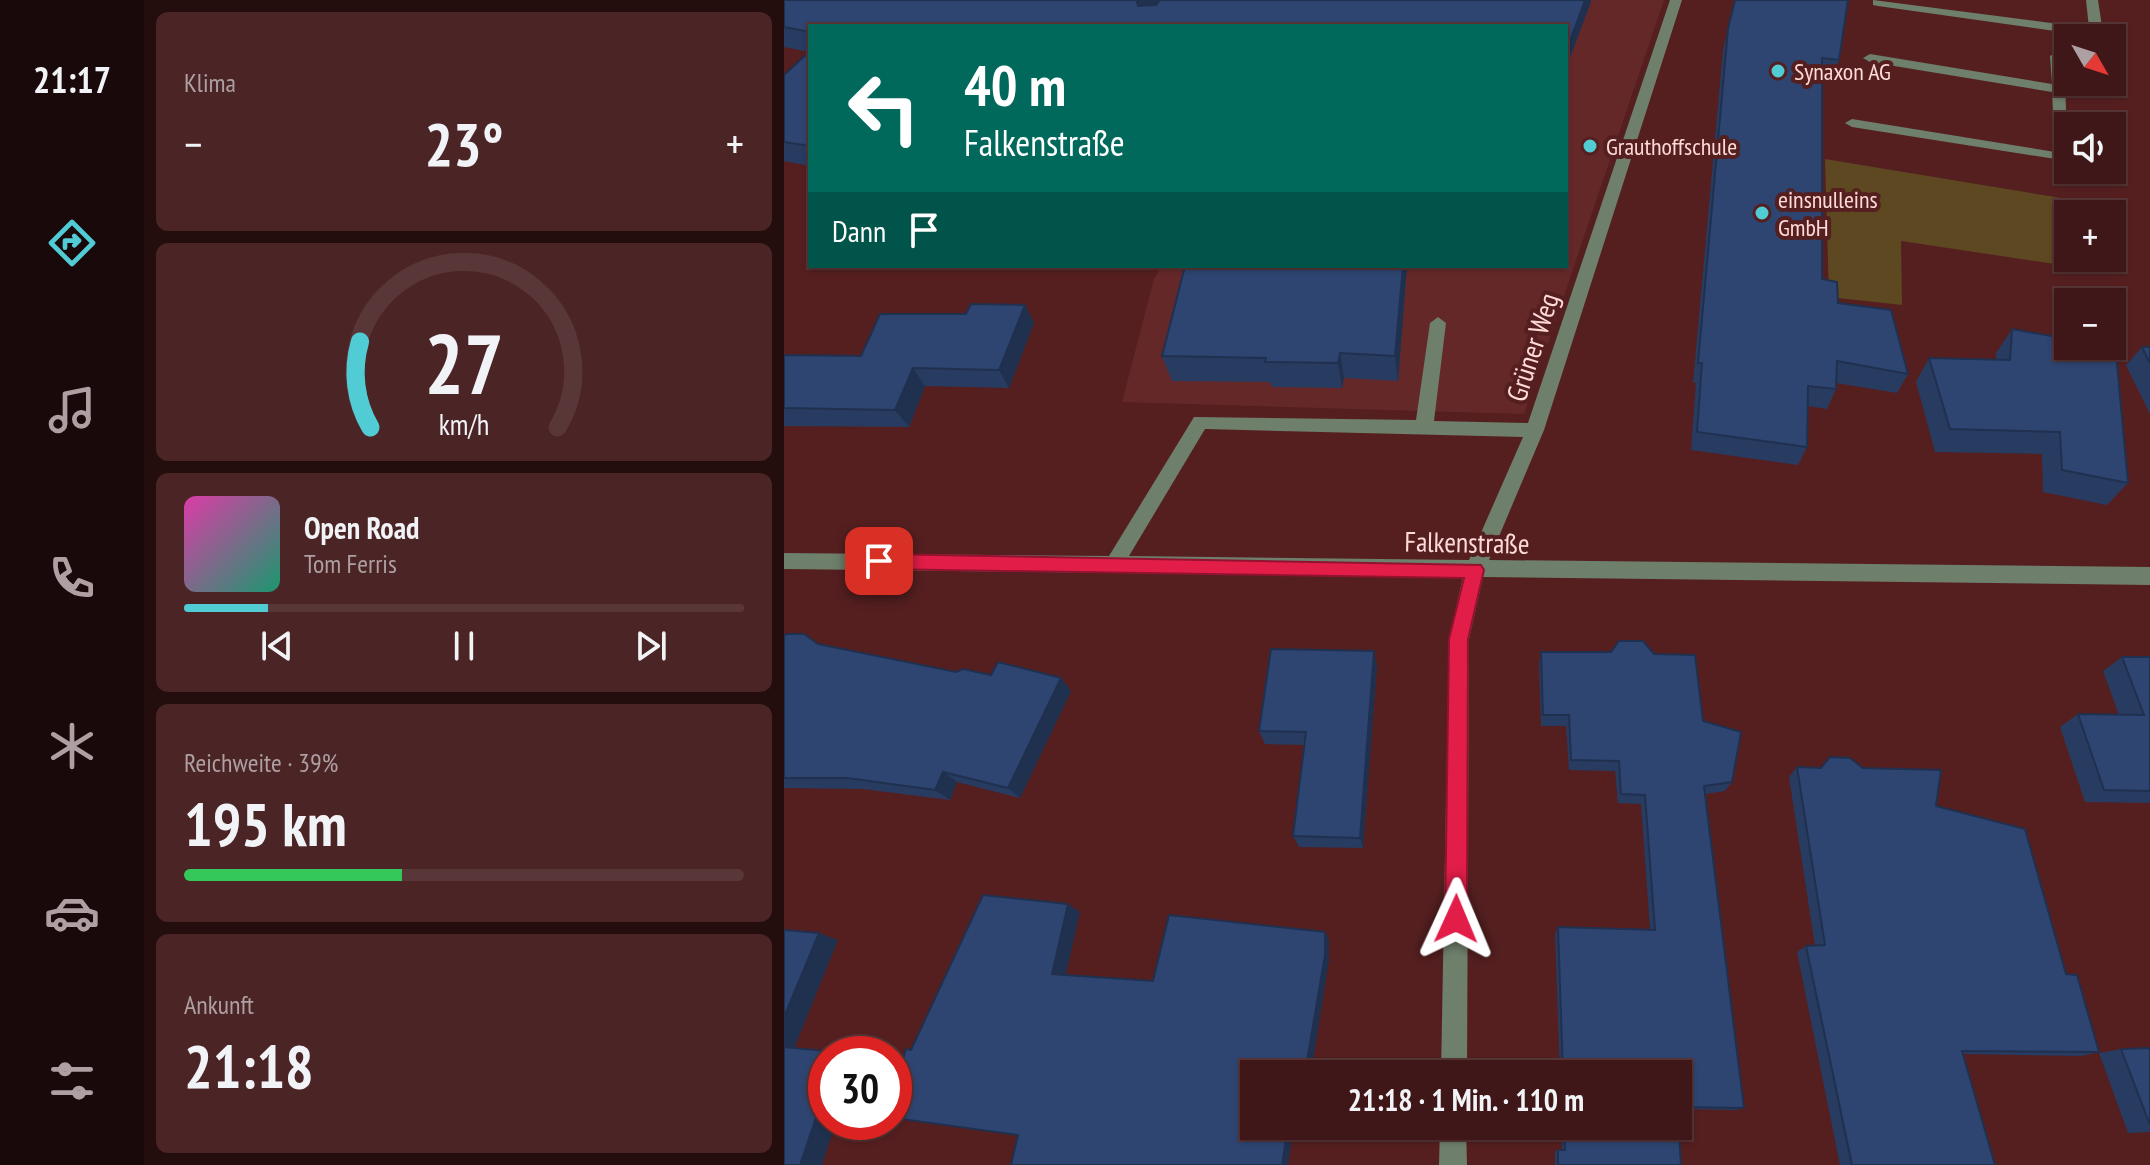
<!DOCTYPE html>
<html lang="de">
<head>
<meta charset="utf-8">
<style>
	:root { --surface:#401718; --page:#4b2425; --text:#f1f3f6; --muted:#ae9fa2; --line:#593637; --accent:#51ccd5 }
	body { margin:0; font-family:"PT Sans Narrow",sans-serif; background:var(--page); color:var(--text); height:100vh; display:flex; flex-direction:column; font-size:30px; white-space:nowrap }
	* { box-sizing:border-box; margin:0 }
	p { font-size:26px; color:var(--muted) }
	.icon { flex:none; width:44px; height:44px; fill:none; stroke:currentColor; stroke-width:2; stroke-linecap:round; stroke-linejoin:round }
	.map { position:relative; flex:1; overflow:hidden }
	.panel { display:flex; flex-direction:column; gap:12px; padding:12px; background:#230d0d; width:640px }
	.panel>* { flex:none }
	.hud { position:absolute; left:24px; top:24px; width:760px; height:244px; border-radius:0px; box-shadow:0 2px 6px #0004,0 0 0 2px var(--line); background:#00695c; color:#fff; overflow:hidden }
	.needle { width:52px; rotate:129deg }
	.fabs { position:absolute; left:1270px; top:24px; display:grid; gap:16px }
	.fabs a { display:grid; place-items:center; width:72px; height:72px; border-radius:0px; background:var(--surface); box-shadow:0 2px 6px #0004,0 0 0 2px var(--line); font-size:40px }
	.speed { position:absolute; left:24px; top:1036px; display:flex; gap:16px; font-size:40px; font-weight:700; text-align:center }
	.speed>* { display:grid; place-content:center; width:104px; height:104px; border-radius:50%; background:var(--surface); box-shadow:0 2px 6px #0004,0 0 0 2px var(--line); line-height:1 }
	.speed .limit { border:12px solid #d22; background:#fff; color:#111 }
	.pin { position:absolute; display:grid; place-items:center; width:68px; height:68px; color:#fff; margin:-34px; border-radius:16px; box-shadow:0 4px 12px #0006 }
	.me { position:absolute; width:88px; margin:-44px; rotate:1deg; stroke-linejoin:round; filter:drop-shadow(0 0 6px #0008) }
	.turn { display:flex; align-items:center; gap:28px; height:168px; padding:0 24px; font-size:36px }
	.turn .icon { width:104px; height:104px; stroke-width:2.5 }
	.turn b { display:block; font-size:56px; line-height:68px }
	.then { display:flex; align-items:center; height:76px; padding:0 24px; background:#0003; gap:16px; font-size:30px }
	.big { font-size:60px; font-weight:700; line-height:1.1 }
	.panel .tile { flex:1; display:flex; flex-direction:column; justify-content:center; gap:12px; min-width:0; padding:0 28px; border-radius:12px; background:var(--page) }
	.panel .dial { align-items:center; gap:0 }
	.dial svg { height:208px; overflow:visible; fill:none; stroke:var(--line); stroke-width:7; stroke-linecap:round; text-anchor:middle }
	.dial text { fill:var(--text); stroke:none }
	.song { display:flex; align-items:center; gap:24px }
	.cover { width:96px; height:96px; border-radius:12px; background:linear-gradient(135deg,hsl(320 70% 55%),hsl(160 70% 35%)) }
	.played { height:8px; border-radius:4px; background:linear-gradient(90deg,var(--accent) 15%,var(--line) 15%) }
	.keys { display:flex; justify-content:space-around; direction:ltr }
	.heat { display:flex; justify-content:space-between; align-items:center; font-size:44px; direction:ltr }
	.charge { height:12px; border-radius:6px; background:linear-gradient(90deg,#34c759 39%,var(--line) 0) }
	.trip { position:absolute; left:456px; top:1060px; width:452px; height:80px; border-radius:0px; background:var(--surface); box-shadow:0 2px 6px #0004,0 0 0 2px var(--line); font-weight:700; line-height:80px; text-align:center }
	main { display:flex; flex:1; min-height:0 }
	.tab-bar { display:flex; flex-direction:column; width:144px; justify-content:space-around; align-items:center; background:#1a090a; color:var(--muted) }
	.tab-bar .icon { width:56px; height:56px }
	.tab-bar .active { color:var(--accent) }
	.tab-bar b { font-size:36px; color:var(--text) }
	.map>svg:first-child { display:block }
	.built { fill:#652829 }
	.green { fill:#5d4821 }
	.lines { fill:none; stroke-linecap:round; stroke-linejoin:round }
	.minor { fill:#6e7f6b; fill-rule:evenodd }
	.wall { fill:#283b61 }
	.shaded-wall { fill:#20304f }
	.building { fill:#2e4571; stroke:#20304f; stroke-width:2 }
	.route { fill:#e11d48; stroke:#92132f; stroke-width:2 }
	.poi-dot { fill:#51ccd5; stroke:#551f20; stroke-width:3 }
	.labels { text-anchor:middle; dominant-baseline:central; stroke-width:8; stroke-linejoin:round; paint-order:stroke }
	.far-poi-label { font-size:24px; fill:#fedad8; stroke:#551f20; text-anchor:start }
	.street-label { font-size:28px; fill:#fedad8; stroke:#551f20 }
</style>
</head>
<body>
<main>
<nav class="tab-bar">
<b>21:17</b>
<svg class="icon active" aria-label="directions" viewBox="0 0 24 24"><path d="M12 3l9 9-9 9-9-9zM9 14v-3h6M13 9l2 2-2 2"/></svg>
<svg class="icon" aria-label="music" viewBox="0 0 24 24"><path d="M9 18V5l10-2v13"/><circle cx="6" cy="18" r="3"/><circle cx="16" cy="16" r="3"/></svg>
<svg class="icon" aria-label="phone" viewBox="0 0 24 24"><path d="M5 4h4l2 5-3 2q2 4 5 5l2-3 5 2v4C11 20 4 13 5 4z"/></svg>
<svg class="icon" aria-label="climate" viewBox="0 0 24 24"><path d="M12 3v18M4 7l16 10M4 17L20 7"/></svg>
<svg class="icon" aria-label="car" viewBox="0 0 24 24"><path d="M5 17H2v-5l4-1 3-4h7l3 4 3 1v5h-3M9 17h6M6 11h13"/><circle cx="7" cy="17" r="2"/><circle cx="17" cy="17" r="2"/></svg>
<svg class="icon" aria-label="filters" viewBox="0 0 24 24"><path d="M4 7h16M4 17h16"/><circle cx="9" cy="7" r="2"/><circle cx="15" cy="17" r="2"/></svg>
</nav>
<section class="panel">
<div class="tile"><p>Klima</p>
<div class="heat"><a>−</a><b class="big">23°</b><a>+</a></div>
</div>
<div class="tile dial"><svg viewBox="0 0 100 80">
<path d="M14 69A42 42 0 1 1 86 69"/>
<path d="M14 69A42 42 0 0 1 10 36" stroke="#51ccd5"/>
<text x="50" y="56" font-size="32" font-weight="700">27</text>
<text x="50" y="72" font-size="11">km/h</text>
</svg></div>
<div class="tile">
<div class="song"><i class="cover"></i><div><b>Open Road</b><p>Tom Ferris</p></div></div>
<div class="played"></div>
<div class="keys"><svg class="icon" aria-label="previous" viewBox="0 0 24 24"><path d="M18 5L8 12l10 7zM5 5v14"/></svg><svg class="icon" aria-label="pause" viewBox="0 0 24 24"><path d="M8 5v14M16 5v14"/></svg><svg class="icon" aria-label="next" viewBox="0 0 24 24"><path d="M6 5l10 7-10 7zM19 5v14"/></svg></div>
</div>
<div class="tile"><p>Reichweite · 39%</p><b class="big">195 km</b><div class="charge"></div></div>
<div class="tile"><p>Ankunft</p><b class="big">21:18</b></div>
</section>
<div class="map">
<svg width="1366" height="1165" viewBox="0 0 1366 1165">
	<rect width="100%" height="100%" fill="#551f20"/>
	<path class="built" d="M551,0H880L740,414L338,402L370,279L378,266H782V26Z"/>
	<path class="green" d="M1041,159L1301,202L1302,214H1284V258H1303L1304,269L1117,241L1118,305L1045,297Z"/>
	<g class="lines">
		<path class="minor" d="M886,0H898L760,430L705,560L1366,567V585L699,577L685,639L683,1074H657L665,639L679,577L0,569V553L325,556L410,417L632,420L646,323L654,317L662,323L650,421L744,423ZM421,429L739,437L685,560L345,556Z
			M1089,0L1305,28L1302,0H1314L1319,33L1313,38H1296L1299,35L1094,6L1089,5Z
			M1284,45V55L1280,58L1284,161L1068,127L1061,123L1068,119L1271,152L1268,92L1086,62L1079,58L1086,54L1268,84L1266,56Z
			M656,1126H682L683,1165H655Z"/>
	</g>
	<path class="wall" d="M0,0H807L784,63H782V26H26V166L0,161V75L25,52L0,47Z
		M951,0L1055,60L1048,81L1038,80V279L1054,303L1124,374L1113,393L1052,383V389L1043,409L1024,406L1023,447L1014,465L907,450L912,383H909L939,50Z
		M623,266L614,381L560,378L558,388L488,387L486,382L388,381L378,356Z
		M241,305L250,323L225,388L141,386L125,427L0,426V355L77,356L182,314Z
		M1228,329L1344,483L1323,505L1259,492L1258,454L1151,452L1132,382L1145,358L1212,360V353Z
		M1358,347H1366V414L1342,365Z
		M0,636L34,644L172,672L207,675L277,678L287,691L236,798L173,782L166,800L79,789L0,788Z
		M757,652L919,721L948,782L941,791L922,794L960,1108L952,1110L894,1109V1074H776L771,934L774,927L866,929L857,804L834,803L831,771L785,770L782,726H757L755,664Z
		M1338,657H1366V803L1301,802L1276,727L1294,714L1335,715L1319,671Z
		M593,665L579,848L515,847L509,836L520,745L481,744L475,731Z
		M1046,757L1079,768L1152,806L1282,974L1315,1052L1297,1056L1179,1054L1211,1165H1056L1013,952L1022,946H1031L1005,777L1013,767L1036,768Z
		M1366,1048V1132L1344,1133L1315,1053L1337,1049Z
		M777,1126H894L897,1165H771V1151L778,1150Z"/>
	<path class="shaded-wall" d="M355,0H379L360,24L354,6L353,2Z
		M801,0H807V2L784,63L786,41Z
		M619,266H623L614,381L611,356Z
		M241,305L250,323L225,388L215,370Z
		M556,353L560,378L558,388L554,363Z
		M129,368L141,386L125,427L111,410Z
		M590,651L593,665L579,848L576,838Z
		M277,678L287,691L236,798L224,788Z
		M159,772L173,782L166,800L151,790Z
		M284,904L296,912L281,979L268,974Z
		M541,932L545,939V961L527,1074H524L521,1073Z
		M35,933L54,940L10,1049L0,1047V1017Z
		M39,1108H42V1122H52L38,1165H16L33,1115Z
		M504,1126H510L504,1165H498Z"/>
	<path class="building" d="M0,0H355L353,2L354,6L372,5L376,0H801L786,41L782,40V26H26V32L0,27Z
		M951,0H1064L1055,60L1038,58V279L1053,282L1054,303L1107,310L1124,374L1053,361L1052,389L1024,386L1023,447L913,432L918,363H914L944,29Z
		M26,51V146L0,142V75Z
		M401,266H619L611,356L556,353L554,363L481,362L482,358L378,356Z
		M187,304L241,305L215,370L129,368L111,410L0,408V355L77,356L96,314H182Z
		M1228,329L1284,339V346H1328V342H1331L1344,483L1278,470L1276,432L1166,429L1145,358L1226,360Z
		M1358,347H1366V363Z
		M3,634H20L34,644L172,672L179,669L207,675L214,662L277,678L224,788L159,772L151,790L63,778H0V636Z
		M835,641H859L870,654L911,655L919,721L957,732L948,782L920,786L960,1108L894,1107V1074H779L774,927L871,930L861,795L837,794L835,761L787,760L785,715H759L757,652H827Z
		M487,649L590,651L576,838L509,836L522,732L475,731Z
		M1338,657H1366V791L1320,790L1294,714L1360,715Z
		M1046,757L1066,758L1079,768L1157,770L1152,806L1241,829L1282,974L1293,975L1315,1052L1178,1051L1211,1165H1068L1022,946L1041,945L1013,767L1037,768Z
		M199,895L284,904L268,974L369,981L385,915L541,932V955L521,1073L512,1072V1074H470V1126H504L498,1165H227L234,1135L110,1118V1058L119,1059L122,1049L127,1050Z
		M0,930L35,933L0,1017Z
		M0,1047L72,1054H42V1108H39L36,1115H33L16,1165H0Z
		M1366,1048V1125L1337,1049Z
		M894,1120L897,1165H774V1150H781L780,1126H894Z"/>
	<path class="route" d="M95,554L697,565L700,570L684,639L683,919L679,926L672,930L664,926L661,919L665,639L680,578L95,569L89,567L86,561L89,556Z"/>
	<g class="poi-dot">
		<circle cx="994" cy="71" r="8"/>
		<circle cx="806" cy="146" r="8"/>
		<circle cx="978" cy="213" r="8"/>
	</g>
	<g class="labels">
		<g class="far-poi-label">
			<text x="1010" y="71">Synaxon AG</text>
			<text x="822" y="146">Grauthoffschule</text>
			<text x="994" y="199">einsnulleins<tspan x="994" dy="28">GmbH</tspan></text>
		</g>
		<g class="street-label">
			<text transform="translate(748 347) rotate(-72)">Grüner Weg</text>
			<text transform="translate(683 542) rotate(1)">Falkenstraße</text>
		</g>
	</g>
</svg>
<div class="fabs">
<a><svg class="needle" viewBox="-14 -14 28 28"><path d="M0-13l5 13h-10z" fill="#e53935"/><path d="M0 13l5-13h-10z" fill="#ae9fa2"/></svg></a>
<a><svg class="icon" aria-label="sound" viewBox="0 0 24 24"><path d="M4 9h4l5-4v14l-5-4H4zM17 9q2 3 0 6"/></svg></a>
<a>+</a>
<a>−</a>
</div>
<div class="speed"><div class="limit">30</div></div>
<div class="pin" style="left:95px;top:561px;background:#d93025"><svg class="icon" aria-label="arrive" viewBox="0 0 24 24"><path d="M6 21V4h12l-3 4 3 4H6"/></svg></div>
<svg class="me" style="left:672px;top:919px" viewBox="-20 -20 40 40"><path d="M0-17L14 15 0 8-14 15z" fill="#e11d48" stroke="#fff" stroke-width="4"/></svg>
<div class="trip">21:18 · 1 Min. · 110 m</div>
<div class="hud">
<div class="turn"><svg class="icon" aria-label="left" viewBox="0 0 24 24"><path d="M17 20v-9H6M10 6l-5 5 5 5"/></svg><div><b>40 m</b>Falkenstraße</div></div>
<div class="then">Dann<svg class="icon" aria-label="arrive" viewBox="0 0 24 24"><path d="M6 21V4h12l-3 4 3 4H6"/></svg></div>
</div>
</div>
</main>
</body>
</html>
